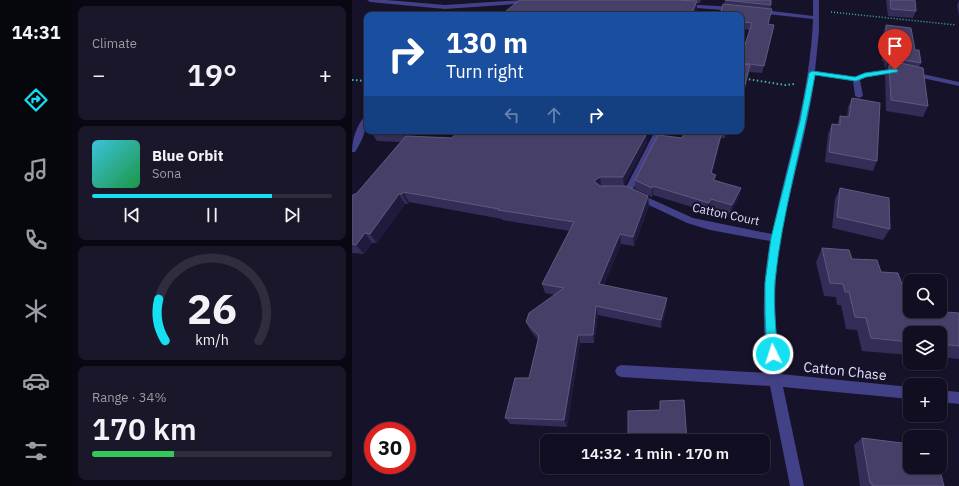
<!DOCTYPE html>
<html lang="en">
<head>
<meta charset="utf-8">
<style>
	:root { --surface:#100e20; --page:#191729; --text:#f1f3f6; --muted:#9c9ca5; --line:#302e3e; --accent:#15e0f2 }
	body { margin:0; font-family:"IBM Plex Sans",sans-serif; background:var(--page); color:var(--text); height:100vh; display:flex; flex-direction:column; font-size:15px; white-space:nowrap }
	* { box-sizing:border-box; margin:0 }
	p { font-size:13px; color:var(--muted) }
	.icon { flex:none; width:22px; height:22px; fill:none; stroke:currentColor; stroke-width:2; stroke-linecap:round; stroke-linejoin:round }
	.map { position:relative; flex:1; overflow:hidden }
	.side { display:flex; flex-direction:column; gap:6px; padding:6px; background:#090812; width:280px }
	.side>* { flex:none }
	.top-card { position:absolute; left:12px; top:12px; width:380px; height:122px; border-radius:8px; box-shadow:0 1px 3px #0004,0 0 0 1px var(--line); background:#1a4fa0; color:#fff; overflow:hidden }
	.fabs { position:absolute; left:551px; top:274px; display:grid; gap:8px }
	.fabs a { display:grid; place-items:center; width:44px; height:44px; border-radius:8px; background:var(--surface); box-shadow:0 1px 3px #0004,0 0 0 1px var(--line); font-size:20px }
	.speed { position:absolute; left:12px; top:422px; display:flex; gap:8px; font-size:20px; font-weight:700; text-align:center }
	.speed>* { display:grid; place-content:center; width:52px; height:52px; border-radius:50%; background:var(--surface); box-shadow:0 1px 3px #0004,0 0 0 1px var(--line); line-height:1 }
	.speed .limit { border:6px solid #d22; background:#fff; color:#111 }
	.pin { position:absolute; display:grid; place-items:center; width:34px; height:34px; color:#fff; margin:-41px -17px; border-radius:50% 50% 50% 0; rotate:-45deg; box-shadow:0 0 4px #0007 }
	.pin .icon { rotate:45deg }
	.me { position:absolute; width:44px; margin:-22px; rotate:356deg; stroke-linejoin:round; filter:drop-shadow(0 0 3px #0008) }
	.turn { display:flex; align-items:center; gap:14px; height:84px; padding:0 16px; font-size:18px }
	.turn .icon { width:52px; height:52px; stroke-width:2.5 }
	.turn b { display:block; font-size:28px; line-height:34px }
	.lanes { display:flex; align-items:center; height:38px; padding:0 16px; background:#0003; justify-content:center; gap:20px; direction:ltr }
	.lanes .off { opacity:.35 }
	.big { font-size:30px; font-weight:600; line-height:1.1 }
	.side .card { flex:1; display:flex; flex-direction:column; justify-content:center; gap:6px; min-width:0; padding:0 14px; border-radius:8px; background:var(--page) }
	.side .dial { align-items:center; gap:0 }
	.dial svg { height:104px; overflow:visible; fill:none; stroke:var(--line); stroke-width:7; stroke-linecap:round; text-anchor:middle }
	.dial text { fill:var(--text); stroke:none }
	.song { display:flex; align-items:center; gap:12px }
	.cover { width:48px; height:48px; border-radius:6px; background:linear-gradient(135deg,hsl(190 70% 55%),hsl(140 70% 35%)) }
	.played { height:4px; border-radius:2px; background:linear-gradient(90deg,var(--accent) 75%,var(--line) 75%) }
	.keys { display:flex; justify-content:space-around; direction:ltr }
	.heat { display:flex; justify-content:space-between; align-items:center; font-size:22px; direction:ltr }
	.charge { height:6px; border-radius:3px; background:linear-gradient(90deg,#34c759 34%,var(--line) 0) }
	.trip { position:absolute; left:188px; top:434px; width:230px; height:40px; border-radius:8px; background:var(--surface); box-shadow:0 1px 3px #0004,0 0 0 1px var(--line); font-weight:600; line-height:40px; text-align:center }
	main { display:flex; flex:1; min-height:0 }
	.menu { display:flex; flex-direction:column; width:72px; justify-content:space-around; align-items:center; background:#06060d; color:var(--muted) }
	.menu .icon { width:28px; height:28px }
	.menu .on { color:var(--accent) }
	.menu b { font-size:18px; color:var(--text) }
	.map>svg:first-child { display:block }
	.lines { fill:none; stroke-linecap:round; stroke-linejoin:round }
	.path-far1 { stroke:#38b6ac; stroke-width:1.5; stroke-dasharray:1 2; stroke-linecap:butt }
	.path { stroke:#38b6ac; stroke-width:2; stroke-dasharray:1.5 2.5; stroke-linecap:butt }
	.minor { fill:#424086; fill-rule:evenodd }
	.wall { fill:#342d57 }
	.shaded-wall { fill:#201a3d }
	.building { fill:#464068; stroke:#5e5980 }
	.route { fill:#15e0f2; stroke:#0e929d }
	.labels { text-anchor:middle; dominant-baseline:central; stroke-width:4; stroke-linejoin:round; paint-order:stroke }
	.street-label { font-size:12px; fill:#e0ddfd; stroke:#16122a }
	.near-street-label { font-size:14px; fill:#e0ddfd; stroke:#16122a }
</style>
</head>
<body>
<main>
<nav class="menu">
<b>14:31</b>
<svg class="icon on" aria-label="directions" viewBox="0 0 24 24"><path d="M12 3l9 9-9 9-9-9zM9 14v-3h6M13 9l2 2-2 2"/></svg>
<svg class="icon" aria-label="music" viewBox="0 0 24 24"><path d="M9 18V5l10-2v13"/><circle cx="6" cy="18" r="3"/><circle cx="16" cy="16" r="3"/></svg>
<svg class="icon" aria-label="phone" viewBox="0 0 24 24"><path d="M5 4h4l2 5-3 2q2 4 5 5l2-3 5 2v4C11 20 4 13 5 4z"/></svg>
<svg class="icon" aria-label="climate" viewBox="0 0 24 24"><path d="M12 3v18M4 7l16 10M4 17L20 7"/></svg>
<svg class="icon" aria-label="car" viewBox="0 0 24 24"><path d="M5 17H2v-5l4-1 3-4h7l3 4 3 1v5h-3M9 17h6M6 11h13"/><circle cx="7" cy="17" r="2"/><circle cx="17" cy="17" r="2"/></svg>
<svg class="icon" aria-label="filters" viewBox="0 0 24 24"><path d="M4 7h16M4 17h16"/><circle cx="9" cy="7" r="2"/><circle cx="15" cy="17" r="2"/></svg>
</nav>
<section class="side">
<div class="card"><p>Climate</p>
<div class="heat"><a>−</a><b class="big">19°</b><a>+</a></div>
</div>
<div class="card">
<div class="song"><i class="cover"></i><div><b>Blue Orbit</b><p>Sona</p></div></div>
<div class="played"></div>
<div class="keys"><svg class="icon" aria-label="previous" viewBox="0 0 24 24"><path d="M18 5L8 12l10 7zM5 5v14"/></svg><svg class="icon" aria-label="pause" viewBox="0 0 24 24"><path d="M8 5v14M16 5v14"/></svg><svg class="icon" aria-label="next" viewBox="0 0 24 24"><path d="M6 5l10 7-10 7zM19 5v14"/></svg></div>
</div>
<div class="card dial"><svg viewBox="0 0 100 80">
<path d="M14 69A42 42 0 1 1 86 69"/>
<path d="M14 69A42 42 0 0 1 9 37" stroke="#15e0f2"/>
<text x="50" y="56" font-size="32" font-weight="700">26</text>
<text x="50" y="72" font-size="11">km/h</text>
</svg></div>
<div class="card"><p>Range · 34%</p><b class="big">170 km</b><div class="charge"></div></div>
</section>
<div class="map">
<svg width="607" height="486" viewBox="0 0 607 486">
	<rect width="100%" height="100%" fill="#16122a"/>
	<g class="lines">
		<path class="path-far1" d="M479,12L604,25
			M389,78H392"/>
		<path class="path" d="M389,78L433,85L442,84
			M0,80L15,81"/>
		<path class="minor" d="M15,0H35L93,5L170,0H195L192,2L93,9L18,2Z
			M461,0H467V31L463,71L503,77L513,73L543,68L607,82V86L543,72L515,77L508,80L511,96L507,98L503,96L501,81L463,75C456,132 438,186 428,241C421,286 422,330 429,374L558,387V399L431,387L452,486H438L418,386L269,377L265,375L263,371L265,367L269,365L416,373C410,329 410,285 418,241L358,230L335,223L282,198L280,196L285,193L288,194L341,218L420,234C435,161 458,95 461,19L405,13L402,11L405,9L461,16Z
			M330,4L383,7L386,9L383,11L332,7L329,5Z
			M12,117H15C15,128 10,142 3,152H0C0,140 4,127 12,117Z
			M303,131H311L280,191L276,194L273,193L272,191Z
			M588,390L607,392V404L588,402Z"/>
	</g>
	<path class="wall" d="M168,0H349L348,3H345V9L343,15H149Z
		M373,0L419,5L416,24L421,32L410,73L397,72L391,98L389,97V57L398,30L389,29V15L372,4Z
		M534,0H563L564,11L561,18L536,16Z
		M607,0V17L605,5Z
		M534,25L563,50L569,63L567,67L576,106L571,117L534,111L533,75L536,68H533L532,61H530L531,33Z
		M500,98L525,161L521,171L473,162L476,134L480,124L485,125L488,116L495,117L496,107Z
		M66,131L62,136L100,138L291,132L295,142L272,186L297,206L282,246L269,244L252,285L315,298V307L309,328L246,315L242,343H228L215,427L158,424L153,418L177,378L186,340L178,330L174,322L203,295L193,293L190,284L218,231L150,220V219L57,202L56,204H53L25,243H20L12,254L0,253V196L4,194L48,142L25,141L19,132Z
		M333,131H374L373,138H369L360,174L364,175L363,180L389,188L387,197L378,214L358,208L356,212L301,195L300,197L283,189V180L330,138Z
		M488,188L538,229L531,240L480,228L483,199Z
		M470,248L500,259L529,272L558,311L607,313V359L588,357V333H558V355L510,351L505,330L494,329L489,305H485L484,297L472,296L464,262Z
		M510,438L592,486H508L502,445Z
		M277,467H296L278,468Z"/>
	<path class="shaded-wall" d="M345,1V9L343,15H339Z
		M547,59L543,67L537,65L536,68H533L536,60Z
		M398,65L397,74L391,98L392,89Z
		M55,131H66L57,143L52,134Z
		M370,131L369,138L358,182L359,173Z
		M295,133V142L272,186L271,177Z
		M248,177L249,186L242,181Z
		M301,186V195L300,197V188Z
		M389,188L387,197L378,214L380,205Z
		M51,192L57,202L56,204L50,194Z
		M47,194L53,204L25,243L18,234Z
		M296,196L297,206L282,246L281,237Z
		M359,199L358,208L356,212L357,203Z
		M13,233L20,243L12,254L4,245Z
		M268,234L269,244L249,293L247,284Z
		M315,298V307L309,328V320Z
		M244,306L246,315L242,343L241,335Z
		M226,335L228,343L215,427L212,420Z"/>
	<path class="building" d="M168,0H325L345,1L339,15H149Z
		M373,0H419V5Z
		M538,0H563L564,11L539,9Z
		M371,4L420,9L416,24L422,25L412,66L389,63V57L400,23L389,22V15H368Z
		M534,25L559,28L563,50H567L569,63L547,59L536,60V53H534Z
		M548,63L571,68L576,106L539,100L537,65Z
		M389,64L398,65L392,89H389Z
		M500,98L528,103L525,161L477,152L480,124L488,125V116L497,117Z
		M20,131H55L52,134L19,132Z
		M106,131H288L287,132L295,133L271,177H248L242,181L248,186H274L296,196L281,237L268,234L247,284L315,298L309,320L244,306L241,335H226L212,420L153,418L163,378H177L187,336L174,322L177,313L212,288L190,284L222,222L146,210L147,209L51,192L50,194H47L18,234L13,233L4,245L0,244V196L2,194H4L54,136L100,138Z
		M333,131H370L359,173L364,175L361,180L389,188L380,205L359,199L357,203L301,186L300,188L283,180L306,135L330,138Z
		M488,188L537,198L538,229L485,217Z
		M470,248L497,250L500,259L525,260L529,272L546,273L558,307V311H580L607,313V346L588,344V333H558V342L519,338L514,318L503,317L497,292H493L491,284L478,283Z
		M332,400L335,441H276V411L308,410V401Z
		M510,438L558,444V467H587L592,486H520V483H518Z"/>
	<path class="route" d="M543,69L546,70L545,72L514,77L504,81L463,75C451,144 430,212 423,281C421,305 424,330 426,354L425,358L421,359L417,358L415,354L413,314V283L419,238L448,121L457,73L460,71L503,77L513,73Z"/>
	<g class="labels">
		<g class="street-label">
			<text transform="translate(374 214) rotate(12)">Catton Court</text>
		</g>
		<g class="near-street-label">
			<text transform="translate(493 371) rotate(6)">Catton Chase</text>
		</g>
	</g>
</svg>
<div class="fabs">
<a><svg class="icon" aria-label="search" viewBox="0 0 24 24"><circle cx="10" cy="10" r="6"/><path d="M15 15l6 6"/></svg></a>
<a><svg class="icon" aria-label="layers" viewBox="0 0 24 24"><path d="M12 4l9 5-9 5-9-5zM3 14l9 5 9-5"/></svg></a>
<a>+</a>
<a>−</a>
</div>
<div class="speed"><div class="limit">30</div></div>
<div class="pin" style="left:543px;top:70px;background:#d93025"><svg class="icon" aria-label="arrive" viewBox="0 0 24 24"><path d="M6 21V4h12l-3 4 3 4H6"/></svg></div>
<svg class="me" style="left:421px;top:354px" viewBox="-20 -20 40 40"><circle r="17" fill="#15e0f2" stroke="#fff" stroke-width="3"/><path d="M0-11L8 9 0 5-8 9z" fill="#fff"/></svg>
<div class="trip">14:32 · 1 min · 170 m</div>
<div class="top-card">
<div class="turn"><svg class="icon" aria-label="right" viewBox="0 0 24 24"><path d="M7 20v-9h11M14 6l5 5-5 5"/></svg><div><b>130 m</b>Turn right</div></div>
<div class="lanes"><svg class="icon off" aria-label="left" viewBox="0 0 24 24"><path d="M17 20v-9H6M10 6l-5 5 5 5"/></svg><svg class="icon off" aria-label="ahead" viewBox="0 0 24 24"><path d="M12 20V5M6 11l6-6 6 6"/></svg><svg class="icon" aria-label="right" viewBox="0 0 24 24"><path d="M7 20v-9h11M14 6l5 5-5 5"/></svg></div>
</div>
</div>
</main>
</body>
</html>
